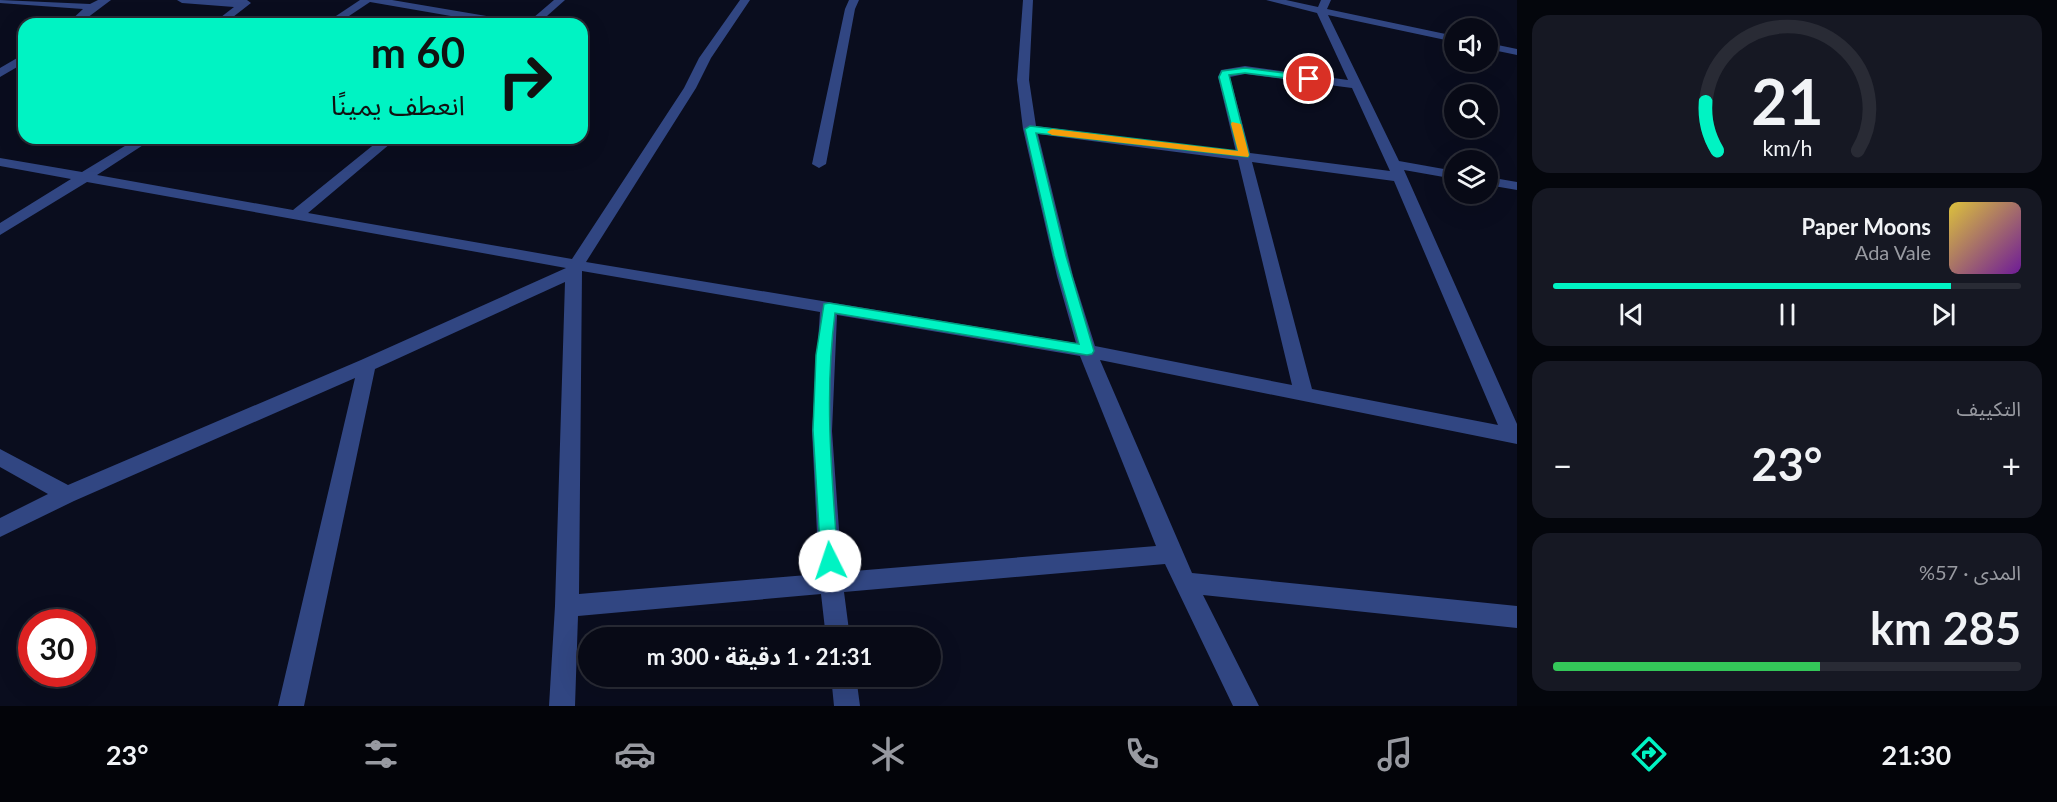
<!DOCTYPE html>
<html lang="ar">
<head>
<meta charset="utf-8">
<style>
	:root { --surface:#080a16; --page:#161823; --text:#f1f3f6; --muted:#989aa1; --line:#292b35; --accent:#00f3c3 }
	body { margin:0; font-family:Lato,"Noto Sans Arabic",sans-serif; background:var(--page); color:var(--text); direction:rtl; height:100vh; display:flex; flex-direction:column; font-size:22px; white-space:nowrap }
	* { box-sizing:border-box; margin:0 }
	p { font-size:20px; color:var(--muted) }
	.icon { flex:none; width:33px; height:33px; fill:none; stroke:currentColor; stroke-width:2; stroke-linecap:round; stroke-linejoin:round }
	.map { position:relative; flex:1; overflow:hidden; direction:ltr }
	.details { display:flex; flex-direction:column; gap:15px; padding:15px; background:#04060c; width:540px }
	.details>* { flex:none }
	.top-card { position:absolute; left:18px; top:18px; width:570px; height:126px; border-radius:18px; box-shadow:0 6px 24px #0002,0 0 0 2px var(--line); direction:rtl; background:#00f3c3; color:#111; overflow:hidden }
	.controls { position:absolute; left:1444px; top:18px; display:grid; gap:12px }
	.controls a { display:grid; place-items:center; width:54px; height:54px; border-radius:50%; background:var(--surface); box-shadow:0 6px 24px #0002,0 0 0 2px var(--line); font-size:30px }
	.speed { position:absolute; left:18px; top:609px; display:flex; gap:12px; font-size:30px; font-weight:700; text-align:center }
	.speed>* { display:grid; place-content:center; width:78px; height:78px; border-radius:50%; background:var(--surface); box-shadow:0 6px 24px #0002,0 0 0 2px var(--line); line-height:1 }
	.speed .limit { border:9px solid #d22; background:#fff; color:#111 }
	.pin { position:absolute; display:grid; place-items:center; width:51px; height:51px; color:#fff; margin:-26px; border:3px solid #fff; border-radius:50%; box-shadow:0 2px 6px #0007 }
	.me { position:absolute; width:66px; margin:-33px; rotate:356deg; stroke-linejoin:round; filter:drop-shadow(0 0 4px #0008) }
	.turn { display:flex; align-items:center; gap:21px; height:126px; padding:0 24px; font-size:27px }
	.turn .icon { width:78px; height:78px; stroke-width:2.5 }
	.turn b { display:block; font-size:42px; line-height:51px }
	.big { font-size:45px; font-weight:700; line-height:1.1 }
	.details .widget { flex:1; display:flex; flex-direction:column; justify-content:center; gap:9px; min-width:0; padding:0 21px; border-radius:18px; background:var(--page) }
	.details .dial { align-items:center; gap:0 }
	.dial svg { height:156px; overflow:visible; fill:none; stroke:var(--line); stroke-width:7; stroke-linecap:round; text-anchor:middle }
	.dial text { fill:var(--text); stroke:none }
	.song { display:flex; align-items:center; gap:18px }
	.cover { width:72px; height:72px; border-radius:9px; background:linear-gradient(135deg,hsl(50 70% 55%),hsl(280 70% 35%)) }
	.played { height:6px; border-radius:3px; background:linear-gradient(90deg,var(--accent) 85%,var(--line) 85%) }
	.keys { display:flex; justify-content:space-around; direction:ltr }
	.heat { display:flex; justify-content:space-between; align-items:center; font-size:33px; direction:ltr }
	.charge { height:9px; border-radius:4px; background:linear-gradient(90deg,#34c759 57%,var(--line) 0) }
	.trip { position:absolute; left:578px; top:627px; width:363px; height:60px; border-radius:30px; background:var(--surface); box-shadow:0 6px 24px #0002,0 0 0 2px var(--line); font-weight:700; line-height:60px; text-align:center; direction:rtl }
	.tabs { display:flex; height:96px; justify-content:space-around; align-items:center; background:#030409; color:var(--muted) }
	.tabs .icon { width:42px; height:42px }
	.tabs .current { color:var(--accent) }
	.tabs b { font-size:27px; color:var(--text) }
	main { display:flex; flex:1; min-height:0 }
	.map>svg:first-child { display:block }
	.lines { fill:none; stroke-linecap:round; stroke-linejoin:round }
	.minor { fill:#314682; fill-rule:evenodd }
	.route { fill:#00f3c3; stroke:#009e7f; stroke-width:1.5 }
	.slow { fill:#f59e0b }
</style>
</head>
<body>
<main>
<section class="details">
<div class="widget dial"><svg viewBox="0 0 100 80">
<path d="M14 69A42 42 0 1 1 86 69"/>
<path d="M14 69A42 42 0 0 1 8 44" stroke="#00f3c3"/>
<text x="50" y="56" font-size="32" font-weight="700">21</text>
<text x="50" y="72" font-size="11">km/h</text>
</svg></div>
<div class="widget">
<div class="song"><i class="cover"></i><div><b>Paper Moons</b><p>Ada Vale</p></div></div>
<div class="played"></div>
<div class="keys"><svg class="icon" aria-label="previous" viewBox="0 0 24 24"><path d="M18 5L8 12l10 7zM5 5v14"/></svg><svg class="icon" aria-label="pause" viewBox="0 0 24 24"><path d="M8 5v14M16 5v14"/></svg><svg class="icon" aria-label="next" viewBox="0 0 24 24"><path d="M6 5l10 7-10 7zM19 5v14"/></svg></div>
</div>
<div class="widget"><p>التكييف</p>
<div class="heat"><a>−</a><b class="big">23°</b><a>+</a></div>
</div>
<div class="widget"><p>المدى · 57%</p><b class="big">285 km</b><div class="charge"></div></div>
</section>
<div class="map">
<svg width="1517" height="706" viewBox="0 0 1517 706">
	<rect width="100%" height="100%" fill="#0a0d1e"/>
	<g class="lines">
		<path class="minor" d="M0,0L90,4L98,0H111L79,24H67L83,9L0,3Z
			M177,0H247L251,3L224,24H212L234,7L182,3Z
			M360,0H392L516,21L521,24H497L370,2L337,24H324Z
			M554,0H565L538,24H526Z
			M740,0H750L711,58L696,88L586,262L1076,343L1057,276L1023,129L1017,80L1023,0H1033L1029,80L1036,126L1236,152L1218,77L1221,70L1245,66L1348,80L1317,13L1266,0H1286L1318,7L1321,0H1331L1327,9L1455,36V42L1328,15L1399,161L1455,171V179L1404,170L1517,424V444L1100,360L1192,573L1517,606V628L1203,595L1259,706H1233L1165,564L844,592L850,638H826L821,594L578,616L575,706H549L555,606L565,282L375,369L304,706H278L355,378L74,501L0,537V518L48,494L0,467V449L68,485L361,360L566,268L87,182L0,235V223L71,179L0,166V158L82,172L138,138H154L97,175L293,210L382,138H397L308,213L572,259L684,88L699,58ZM1245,74L1352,88L1390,171L1250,153L1230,77ZM1038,134L1238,160L1292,385L1095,346L1073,276ZM1252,162L1394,181L1498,425L1312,389ZM582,271L820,312L812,431L819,574L579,594ZM837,315L1080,356L1156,546L842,572L832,431Z
			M849,0H859L855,9L826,164L819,168L812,164L845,9Z
			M1488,43L1517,49V55L1488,49Z
			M24,54V63L0,77V68Z
			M1488,177L1517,182V190L1488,185Z
			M831,676H856L860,706H834Z"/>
	</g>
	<path class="route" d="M1245,68L1309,76L1313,79L1309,81L1245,73L1229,75L1249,155L1248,157L1036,133L1066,256L1094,351L1092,354L1087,355L835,313C824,396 832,478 838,561L836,567L830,569L824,567L821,561L813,430L816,355L824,304L829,303L1079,344L1054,256L1025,129L1030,126L1238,151L1219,77L1222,71Z"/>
	<path class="slow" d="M1232,122L1241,124L1249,155L1248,157L1052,135L1047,132L1052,129L1238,151L1231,124Z"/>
</svg>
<div class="controls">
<a><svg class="icon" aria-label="sound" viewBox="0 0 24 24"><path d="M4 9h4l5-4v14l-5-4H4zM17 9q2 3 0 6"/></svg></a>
<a><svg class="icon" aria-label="search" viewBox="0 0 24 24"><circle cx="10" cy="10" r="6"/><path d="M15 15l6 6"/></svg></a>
<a><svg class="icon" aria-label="layers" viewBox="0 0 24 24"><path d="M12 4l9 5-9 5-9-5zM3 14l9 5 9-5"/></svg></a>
</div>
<div class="speed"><div class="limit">30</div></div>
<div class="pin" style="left:1309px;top:79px;background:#d93025"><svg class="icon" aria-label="arrive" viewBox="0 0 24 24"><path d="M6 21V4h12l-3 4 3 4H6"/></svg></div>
<svg class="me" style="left:830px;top:561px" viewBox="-20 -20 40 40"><circle r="19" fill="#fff"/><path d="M0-13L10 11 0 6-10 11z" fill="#00f3c3"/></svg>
<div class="trip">21:31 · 1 دقيقة · 300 m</div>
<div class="top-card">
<div class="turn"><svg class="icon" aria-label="right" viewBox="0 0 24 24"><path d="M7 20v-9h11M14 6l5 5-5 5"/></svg><div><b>60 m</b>انعطف يمينًا</div></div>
</div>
</div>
</main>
<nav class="tabs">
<b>21:30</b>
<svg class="icon current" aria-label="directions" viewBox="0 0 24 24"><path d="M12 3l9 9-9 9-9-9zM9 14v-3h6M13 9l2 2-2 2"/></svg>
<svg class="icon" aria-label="music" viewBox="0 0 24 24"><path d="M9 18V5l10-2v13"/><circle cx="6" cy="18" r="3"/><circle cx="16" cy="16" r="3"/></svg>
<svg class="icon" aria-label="phone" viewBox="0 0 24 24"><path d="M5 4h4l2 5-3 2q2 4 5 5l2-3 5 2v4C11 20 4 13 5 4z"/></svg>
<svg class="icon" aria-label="climate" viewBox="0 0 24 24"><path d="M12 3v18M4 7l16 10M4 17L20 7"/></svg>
<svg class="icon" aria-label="car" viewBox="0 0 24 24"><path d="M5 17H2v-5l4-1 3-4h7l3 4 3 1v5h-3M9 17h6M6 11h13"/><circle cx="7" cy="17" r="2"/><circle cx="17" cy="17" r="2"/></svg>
<svg class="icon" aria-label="filters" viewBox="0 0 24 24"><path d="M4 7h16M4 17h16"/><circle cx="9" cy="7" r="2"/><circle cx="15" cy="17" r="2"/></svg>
<b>23°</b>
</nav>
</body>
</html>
